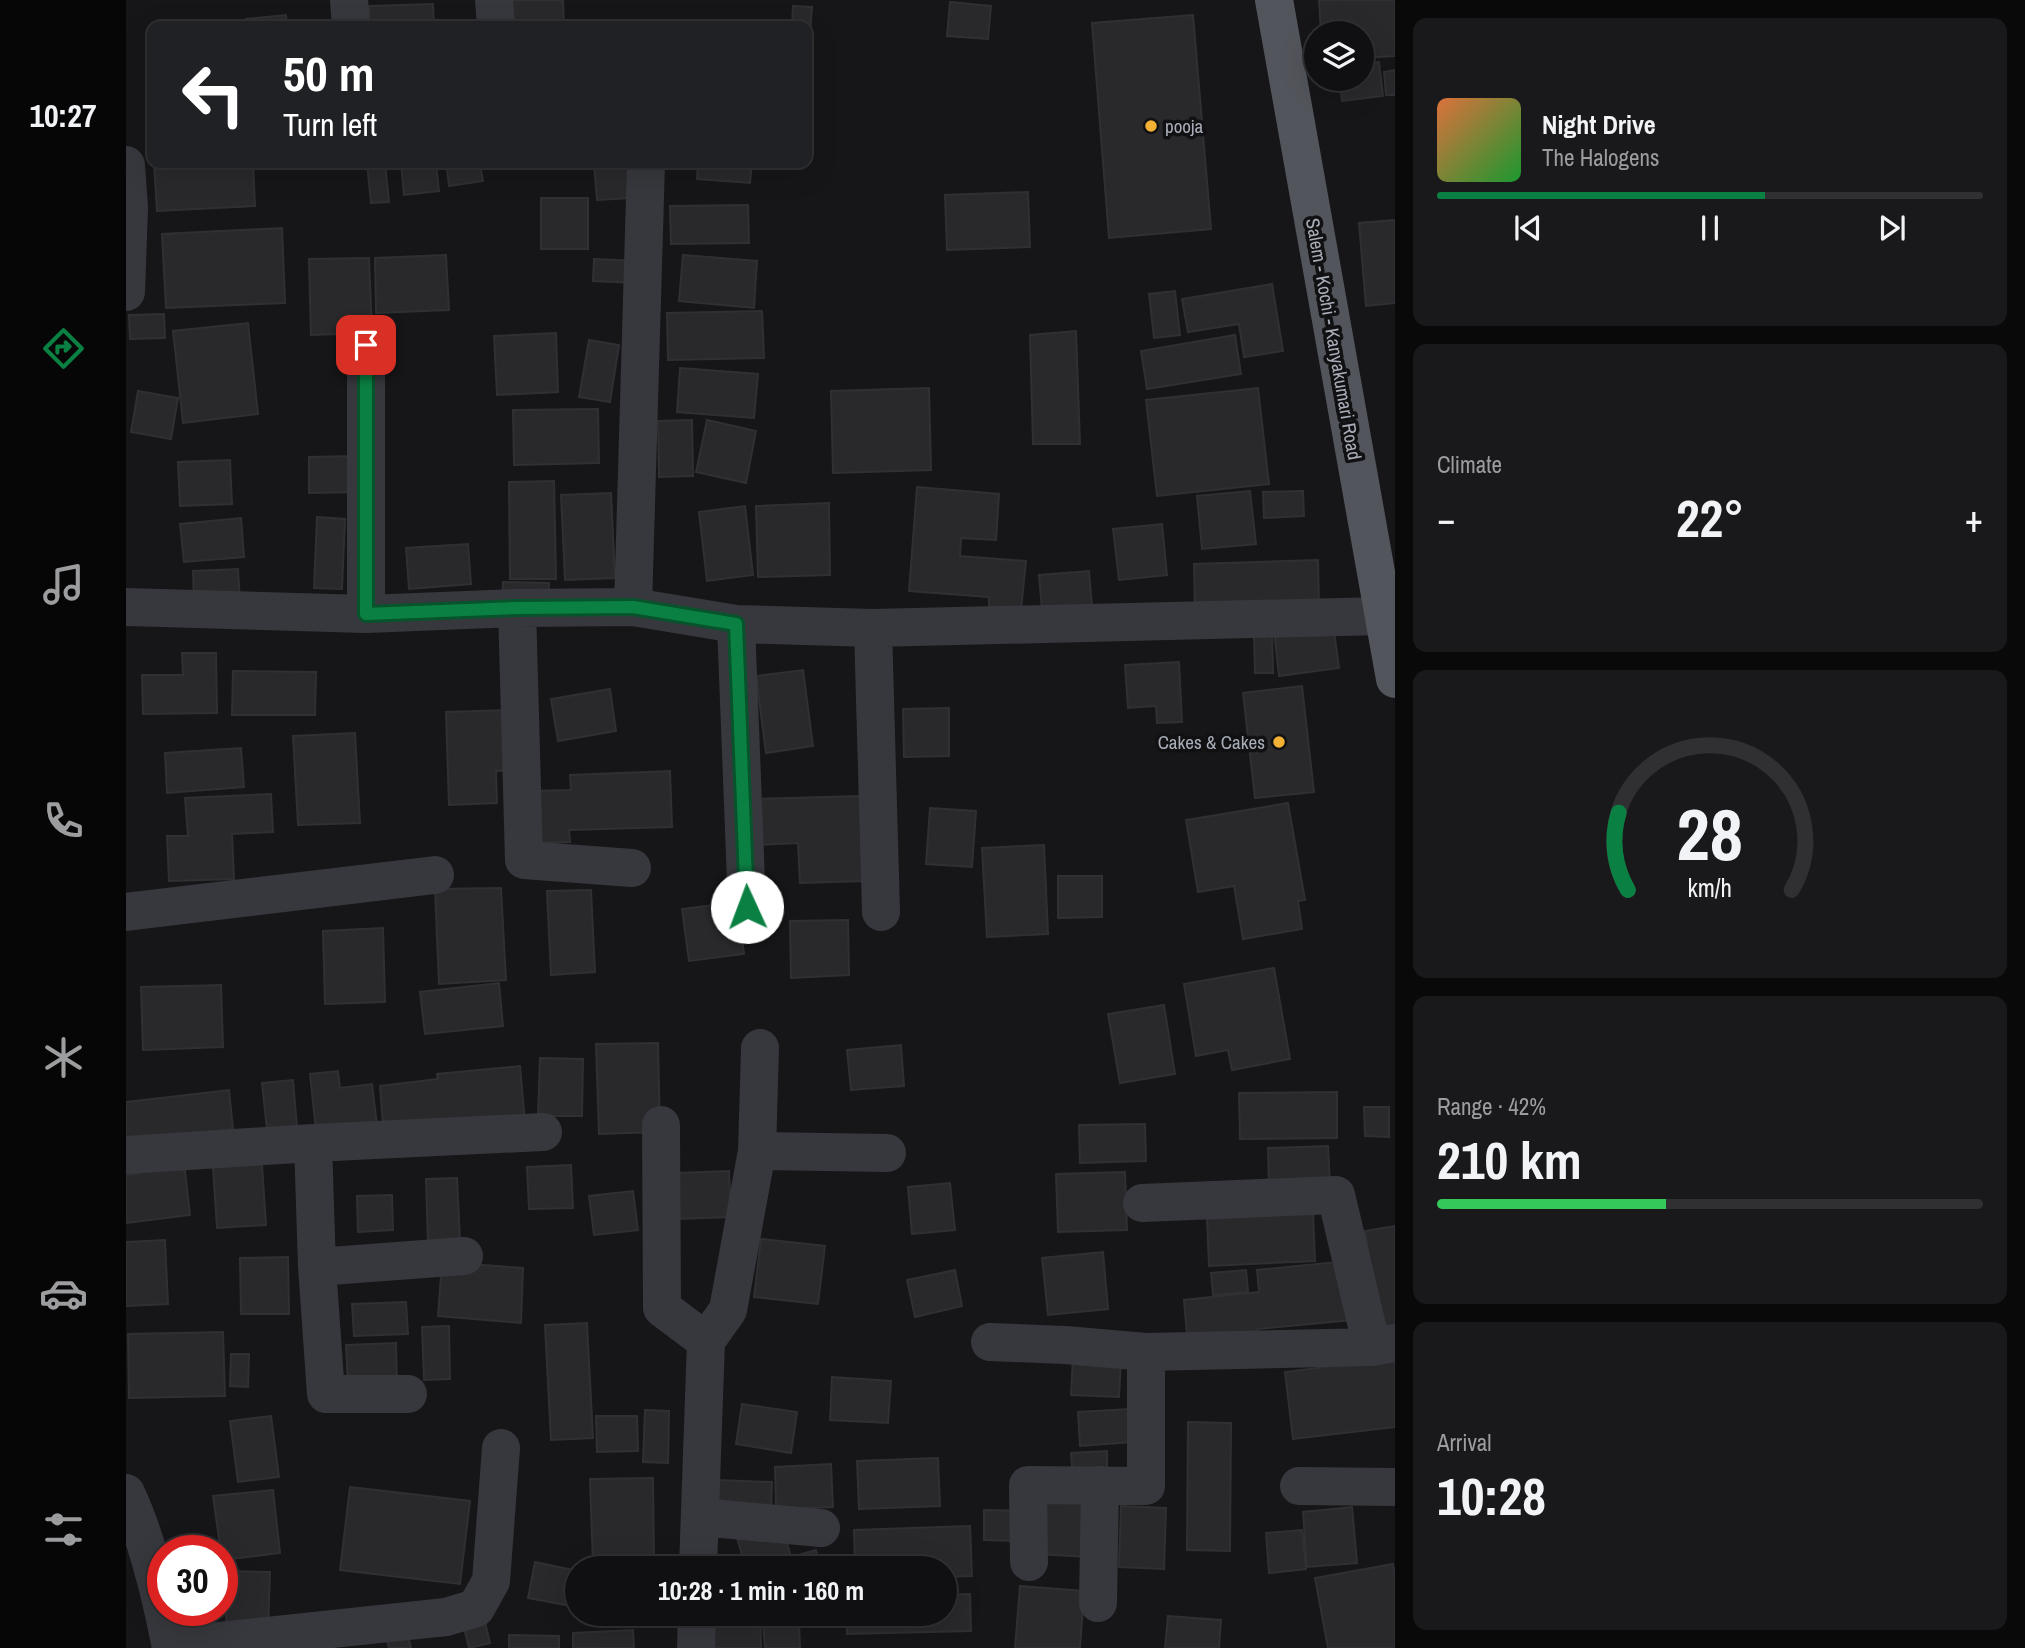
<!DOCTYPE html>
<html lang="en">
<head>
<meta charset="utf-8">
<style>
	:root { --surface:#101012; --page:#19191b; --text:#f1f3f6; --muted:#9c9d9f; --line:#303032; --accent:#0b8043 }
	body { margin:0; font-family:"Archivo Narrow",sans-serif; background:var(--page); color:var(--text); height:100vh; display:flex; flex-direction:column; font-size:26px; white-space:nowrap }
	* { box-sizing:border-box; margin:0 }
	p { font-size:23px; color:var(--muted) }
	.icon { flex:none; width:38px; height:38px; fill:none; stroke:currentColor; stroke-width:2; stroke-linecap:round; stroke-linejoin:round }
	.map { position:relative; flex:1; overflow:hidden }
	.details { display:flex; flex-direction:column; gap:18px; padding:18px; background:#09090a; width:630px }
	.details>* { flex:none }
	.banner { position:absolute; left:21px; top:21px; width:665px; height:147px; border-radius:14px; box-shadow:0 7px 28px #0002,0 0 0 2px var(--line); background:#202124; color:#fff; overflow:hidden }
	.controls { position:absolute; left:1178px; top:21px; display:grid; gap:14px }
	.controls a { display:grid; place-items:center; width:70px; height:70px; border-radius:50%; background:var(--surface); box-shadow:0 7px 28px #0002,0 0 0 2px var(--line); font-size:35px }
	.speed { position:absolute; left:21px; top:1535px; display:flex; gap:14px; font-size:35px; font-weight:700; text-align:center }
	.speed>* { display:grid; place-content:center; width:91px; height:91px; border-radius:50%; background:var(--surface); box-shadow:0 7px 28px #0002,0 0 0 2px var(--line); line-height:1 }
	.speed .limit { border:10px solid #d22; background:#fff; color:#111 }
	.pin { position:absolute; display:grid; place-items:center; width:60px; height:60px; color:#fff; margin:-30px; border-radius:14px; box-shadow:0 4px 10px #0006 }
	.me { position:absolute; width:77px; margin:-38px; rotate:358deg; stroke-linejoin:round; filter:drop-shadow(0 0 5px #0008) }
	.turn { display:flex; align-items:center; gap:24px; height:147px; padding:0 21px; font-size:32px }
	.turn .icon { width:91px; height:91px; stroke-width:2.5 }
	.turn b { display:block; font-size:49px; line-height:60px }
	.big { font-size:52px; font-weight:800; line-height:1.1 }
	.details .tile { flex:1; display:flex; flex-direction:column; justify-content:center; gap:10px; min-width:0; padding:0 24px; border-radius:14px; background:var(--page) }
	.details .dial { align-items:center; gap:0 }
	.dial svg { height:182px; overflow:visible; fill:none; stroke:var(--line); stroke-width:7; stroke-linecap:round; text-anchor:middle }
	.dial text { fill:var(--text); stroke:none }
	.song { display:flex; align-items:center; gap:21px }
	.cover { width:84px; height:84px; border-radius:10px; background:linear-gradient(135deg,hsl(20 70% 55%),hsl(130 70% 35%)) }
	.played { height:7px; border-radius:4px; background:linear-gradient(90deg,var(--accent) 60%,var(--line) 60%) }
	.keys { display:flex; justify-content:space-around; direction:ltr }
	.heat { display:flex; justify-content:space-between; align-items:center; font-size:38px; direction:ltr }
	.charge { height:10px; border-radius:5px; background:linear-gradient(90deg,#34c759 42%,var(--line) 0) }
	.trip { position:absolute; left:439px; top:1556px; width:392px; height:70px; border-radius:35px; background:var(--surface); box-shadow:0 7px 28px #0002,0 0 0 2px var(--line); font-weight:800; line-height:70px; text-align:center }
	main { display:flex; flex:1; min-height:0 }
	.menu { display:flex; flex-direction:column; width:126px; justify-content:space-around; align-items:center; background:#060607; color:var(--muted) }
	.menu .icon { width:49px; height:49px }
	.menu .current { color:var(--accent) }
	.menu b { font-size:32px; color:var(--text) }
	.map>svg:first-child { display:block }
	.building { fill:#29292c; stroke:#303034; stroke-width:2 }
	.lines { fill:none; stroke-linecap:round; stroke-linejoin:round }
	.minor { stroke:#37383d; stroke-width:38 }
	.primary { stroke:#53555c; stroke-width:38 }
	.route-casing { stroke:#07532c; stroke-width:18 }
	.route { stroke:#0b8043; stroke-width:12 }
	.poi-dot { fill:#f2b134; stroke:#111113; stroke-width:2.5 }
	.labels { text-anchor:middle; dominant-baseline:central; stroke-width:7; stroke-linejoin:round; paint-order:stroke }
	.poi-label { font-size:19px; fill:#a8adb8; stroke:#111113; text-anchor:start }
	.street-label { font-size:19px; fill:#a8adb8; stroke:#111113 }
</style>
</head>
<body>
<main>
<nav class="menu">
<b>10:27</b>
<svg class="icon current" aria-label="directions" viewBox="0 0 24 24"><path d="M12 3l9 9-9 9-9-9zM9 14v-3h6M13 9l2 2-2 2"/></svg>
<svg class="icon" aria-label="music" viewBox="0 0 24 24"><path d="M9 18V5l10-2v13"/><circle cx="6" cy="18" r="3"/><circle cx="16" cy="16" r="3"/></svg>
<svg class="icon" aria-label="phone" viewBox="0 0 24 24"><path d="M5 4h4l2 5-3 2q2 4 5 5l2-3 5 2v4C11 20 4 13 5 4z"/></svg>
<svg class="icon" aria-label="climate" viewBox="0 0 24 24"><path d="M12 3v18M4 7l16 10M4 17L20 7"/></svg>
<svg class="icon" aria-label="car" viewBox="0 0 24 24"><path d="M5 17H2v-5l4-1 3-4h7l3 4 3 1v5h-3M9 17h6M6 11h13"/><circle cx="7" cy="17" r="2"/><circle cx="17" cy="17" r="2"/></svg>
<svg class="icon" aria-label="filters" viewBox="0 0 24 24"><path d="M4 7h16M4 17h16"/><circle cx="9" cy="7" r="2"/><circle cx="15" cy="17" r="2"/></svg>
</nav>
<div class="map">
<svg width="1269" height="1648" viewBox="0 0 1269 1648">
	<rect width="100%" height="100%" fill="#161618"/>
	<path class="building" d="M377,0H437L438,26H378Z
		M1193,0H1269V56L1236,58V33H1195Z
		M824,2L865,6L862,39L821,36Z
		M307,4L308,26H244L243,6Z
		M667,6L686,7L684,34H681V26H666Z
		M160,15L161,26H120V19Z
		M1067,15L1085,229L983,238L966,23Z
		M93,24V26H42Z
		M1253,62L1257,96L1216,101L1214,79H1236V64Z
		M1269,70V95H1260L1258,72Z
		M28,163H127L129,206L31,211Z
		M241,163H259L263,202L245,203Z
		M275,163H310L313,191L278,195Z
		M446,163H502L504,198L471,200L468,165L447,167Z
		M572,163H626L624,183L571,179Z
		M354,164L357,181L323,186L321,169Z
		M902,192L904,247L821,250L819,195Z
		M415,198H462V249H415Z
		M622,205L623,243L545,244L544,206Z
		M1269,220V303L1240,306L1233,223Z
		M156,228L159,303L40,308L36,234Z
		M320,255L323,310L250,313L249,258Z
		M557,255L631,261L628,308L553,301Z
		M243,258L246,333L185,335L183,259Z
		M468,259L511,261L510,283L467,281Z
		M1146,284L1157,351L1118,357L1113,324L1062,332L1056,299Z
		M1049,291L1054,335L1028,338L1023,294Z
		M636,311L638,358L542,360L541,313Z
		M38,314L39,338L4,339L3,315Z
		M122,323L132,414L57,423L47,331Z
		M950,331L954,444H907L904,335Z
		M430,333L432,392L371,395L368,336Z
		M1109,335L1115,374L1021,389L1015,351Z
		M463,340L493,345L484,402L453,397Z
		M554,368L632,374L628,418L551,412Z
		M803,388L805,470L707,473L705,391Z
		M1132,388L1143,484L1031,496L1020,400Z
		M12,391L52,398L45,439L5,432Z
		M472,409L473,463L388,465L387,410Z
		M566,420L567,476L533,477L532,421Z
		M581,420L630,431L620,483L570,472Z
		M230,456V492L183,493V457Z
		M104,460L106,504L54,506L52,462Z
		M428,481L430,579H384L383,482Z
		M791,487L873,494L870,540L835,538L834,556L900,561L895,610L863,607V597L783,591Z
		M1124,491L1130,544L1076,549L1071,496Z
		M1177,491L1178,516L1138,518L1137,492Z
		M485,493L489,578L439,580L435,495Z
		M703,503L704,575L632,577L630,506Z
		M619,506L627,575L581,581L573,512Z
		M191,517L219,519L216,589L188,588Z
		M115,518L118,557L58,562L54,524Z
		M1036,524L1041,575L993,580L987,529Z
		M342,544L345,584L283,589L280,548Z
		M1192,560L1193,608L1069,612L1068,564Z
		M112,569L114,602L68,604L67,571Z
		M963,571L966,606L916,610L913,575Z
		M377,582L423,583L422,603L376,601Z
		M1207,624L1213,668L1153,676L1148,631Z
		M1146,635L1147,673H1129L1128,636Z
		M56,653H90L91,713L17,714L16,675H57Z
		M1053,662L1056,722L1031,723L1030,706L1002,708L999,665Z
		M677,670L687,746L640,753L630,676Z
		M107,671L190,672L189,715H106Z
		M1176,686L1188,792L1129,798L1117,693Z
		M484,689L490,731L432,741L425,699Z
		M823,708V756L778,757L777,709Z
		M385,710L386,770L370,771L371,803L323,805L320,712Z
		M229,733L234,823L172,825L167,736Z
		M115,748L118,787L41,793L39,753Z
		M544,771L546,827L443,830L444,842L408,843L406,791L445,790L444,775Z
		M145,794L147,832L106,834L108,879L43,881L41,836H62L59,798Z
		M736,796L739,881L674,883L672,843L628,845L626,799Z
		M1162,803L1179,900L1172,901L1176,929L1117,939L1108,886L1072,892L1060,820Z
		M804,808L850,811L846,867L800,864Z
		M918,845L922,934L861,937L856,848Z
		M932,876H976V917L932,918Z
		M375,888L380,980L313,984L309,889Z
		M465,890L469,972L425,975L421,891Z
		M611,902L618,954L563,961L556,909Z
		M722,920L723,975L665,978L664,921Z
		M257,928L259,1002L199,1004L197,931Z
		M1148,968L1164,1059L1106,1070L1102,1050L1070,1056L1058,984Z
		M373,983L377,1026L299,1034L294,992Z
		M95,985L97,1047L17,1050L15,987Z
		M1038,1005L1049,1074L994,1083L982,1014Z
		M532,1043L534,1132L473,1134L470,1044Z
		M775,1045L778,1086L725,1090L721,1050Z
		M414,1058L457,1059L456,1116H412Z
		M394,1066L399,1123L258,1138L254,1086L312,1079L311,1074Z
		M212,1071L214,1088L246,1084L252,1133L191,1140L184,1074Z
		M167,1080L171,1127L141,1130L136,1083Z
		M103,1090L107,1129L0,1142V1102Z
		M1211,1092V1138L1114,1139L1113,1093Z
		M1238,1107H1263V1137L1239,1136Z
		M1019,1124L1020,1161L954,1163L953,1125Z
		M1202,1146L1204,1186L1143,1187L1142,1148Z
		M135,1150L140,1225L91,1228L86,1152Z
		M57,1153L64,1215L0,1223V1175L15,1173Z
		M445,1165L447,1208L403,1209L401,1167Z
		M603,1171L605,1217L551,1219L550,1173Z
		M999,1172L1001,1230L932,1232L930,1174Z
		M331,1178L334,1241L302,1243L300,1179Z
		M824,1183L829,1230L786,1234L782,1187Z
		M507,1191L512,1230L468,1235L463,1196Z
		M266,1195L267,1230L232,1232L231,1196Z
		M1187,1213L1189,1261L1083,1266L1081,1219Z
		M1269,1226V1336L1257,1338L1239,1231Z
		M635,1239L699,1246L692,1304L628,1297Z
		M39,1240L42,1304L0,1306V1242Z
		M977,1252L982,1309L922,1315L916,1258Z
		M162,1257L163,1314H115L114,1258Z
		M1221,1261L1226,1320L1132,1329L1133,1340L1062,1347L1058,1300L1133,1292L1131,1270Z
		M316,1262L397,1268L395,1323L312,1316Z
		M829,1270L836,1306L789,1317L781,1280Z
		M1120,1270L1122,1292L1087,1295L1085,1273Z
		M280,1302L282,1334L228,1336L226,1304Z
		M461,1323L467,1438L425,1440L419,1325Z
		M323,1326L324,1379L298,1380L296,1327Z
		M97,1332L99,1396L3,1398L2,1334Z
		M270,1343L271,1384L222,1386L220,1345Z
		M105,1354H123L122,1387L104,1386Z
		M947,1357L995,1359L993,1397L945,1395Z
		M1269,1358V1427L1167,1439L1159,1372Z
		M706,1377L765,1381L762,1423L704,1420Z
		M616,1404L671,1412L665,1453L610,1444Z
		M1004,1409L1006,1442L954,1446L952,1412Z
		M519,1410L543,1411L542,1463L517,1462Z
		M145,1416L153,1477L112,1482L104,1421Z
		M470,1416H511L512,1451L471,1452Z
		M1062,1422L1105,1423L1104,1551L1061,1550Z
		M981,1451V1477L947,1478L945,1453Z
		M812,1458L814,1506L733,1509L731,1461Z
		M705,1464L707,1507L650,1509L649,1467Z
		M527,1478L528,1564L467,1565L464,1479Z
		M589,1480L646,1482L645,1507L588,1505Z
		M224,1487L344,1501L334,1584L214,1570Z
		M147,1490L154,1553L96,1560L87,1496Z
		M914,1496L966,1499L963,1557L911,1554Z
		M995,1506L1040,1508L1038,1569L993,1567Z
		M1226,1507L1231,1563L1181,1567L1177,1512Z
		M858,1510L897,1511L896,1541L858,1540Z
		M656,1526L665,1557L690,1550L695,1568H620L611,1538Z
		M844,1526L846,1576L819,1577V1568H729L728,1530Z
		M1176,1530L1180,1569L1143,1573L1140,1533Z
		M409,1562L452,1571L450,1607L402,1598Z
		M1267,1564L1269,1578V1648H1202L1189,1578Z
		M101,1571L144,1572L142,1628L100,1627Z
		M894,1586L958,1591L954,1648H889Z
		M844,1594L845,1631L721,1634L720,1614H819V1595Z
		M484,1614H544V1623L484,1624Z
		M579,1614H634L635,1648H580Z
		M1042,1616L1095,1620L1093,1648H1039Z
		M359,1622L364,1643L343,1648L338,1628Z
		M673,1623L674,1648H639L637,1625Z
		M280,1628L285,1648H263L259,1634Z
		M507,1630L508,1648H447V1633Z
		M383,1635L433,1636V1648H383Z"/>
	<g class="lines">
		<path class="minor" d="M223,0L225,26
			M368,0L370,26
			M0,165L3,208L0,292
			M0,607L240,614L391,608L507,607L610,624L747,628L1257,616
			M507,607L520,163
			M391,608L398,860L506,868
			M240,614V345
			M610,624L621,907
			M747,628L755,912
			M0,912L309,875
			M535,1125L536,1308L580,1341
			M187,1143L417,1132
			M631,1151L761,1153
			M0,1155L187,1143L191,1267L200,1394H282
			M1016,1203L1210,1195L1246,1347
			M191,1267L338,1256
			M864,1342L939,1345L1020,1352L1246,1347L1269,1343
			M1173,1486L1269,1487
			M0,1493C22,1540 35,1596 45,1648
			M574,1517L695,1528
			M903,1562L902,1485L1020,1486V1352
			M572,1568L580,1341L602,1310L631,1151L634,1048
			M972,1603L974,1485
			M45,1646L320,1617L350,1608L365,1581L375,1448
			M570,1648L571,1614"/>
		<path class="primary" d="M1148,0L1269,679"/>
	</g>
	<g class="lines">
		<g class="route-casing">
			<path id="route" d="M240,345V614L391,608L507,607L610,624L621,907"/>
		</g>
		<use href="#route" class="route"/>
	</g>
	<g class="poi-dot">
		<circle cx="1025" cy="126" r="7"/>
		<circle cx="1153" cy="742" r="7"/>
	</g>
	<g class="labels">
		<g class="poi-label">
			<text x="1039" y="126">pooja</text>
			<text x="1139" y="742" text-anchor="end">Cakes &amp; Cakes</text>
		</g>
		<g class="street-label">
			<text transform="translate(1208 339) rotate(80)">Salem - Kochi - Kanyakumari Road</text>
		</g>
	</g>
</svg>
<div class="controls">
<a><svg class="icon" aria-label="layers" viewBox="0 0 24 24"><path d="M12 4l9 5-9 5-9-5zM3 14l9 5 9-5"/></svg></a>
</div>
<div class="speed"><div class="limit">30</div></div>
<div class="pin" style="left:240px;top:345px;background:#d93025"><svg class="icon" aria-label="arrive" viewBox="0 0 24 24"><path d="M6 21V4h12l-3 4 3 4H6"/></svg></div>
<svg class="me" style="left:621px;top:907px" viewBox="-20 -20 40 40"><circle r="19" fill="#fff"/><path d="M0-13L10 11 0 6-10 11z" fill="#0b8043"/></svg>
<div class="trip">10:28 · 1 min · 160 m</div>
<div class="banner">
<div class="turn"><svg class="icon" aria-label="left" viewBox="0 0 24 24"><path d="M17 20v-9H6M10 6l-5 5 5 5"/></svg><div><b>50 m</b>Turn left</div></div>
</div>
</div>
<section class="details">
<div class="tile">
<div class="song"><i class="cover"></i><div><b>Night Drive</b><p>The Halogens</p></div></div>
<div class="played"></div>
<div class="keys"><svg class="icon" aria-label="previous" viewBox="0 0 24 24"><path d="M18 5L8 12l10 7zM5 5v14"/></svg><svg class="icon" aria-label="pause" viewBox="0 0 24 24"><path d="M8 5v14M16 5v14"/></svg><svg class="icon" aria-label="next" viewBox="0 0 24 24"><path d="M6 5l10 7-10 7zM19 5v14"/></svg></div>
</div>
<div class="tile"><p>Climate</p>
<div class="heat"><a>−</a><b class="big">22°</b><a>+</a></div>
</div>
<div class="tile dial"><svg viewBox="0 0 100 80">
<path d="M14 69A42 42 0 1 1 86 69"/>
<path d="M14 69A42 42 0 0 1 10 35" stroke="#0b8043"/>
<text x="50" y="56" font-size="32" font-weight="700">28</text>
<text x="50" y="72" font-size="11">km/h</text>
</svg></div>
<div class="tile"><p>Range · 42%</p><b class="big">210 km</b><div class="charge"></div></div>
<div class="tile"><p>Arrival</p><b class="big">10:28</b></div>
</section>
</main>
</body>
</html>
